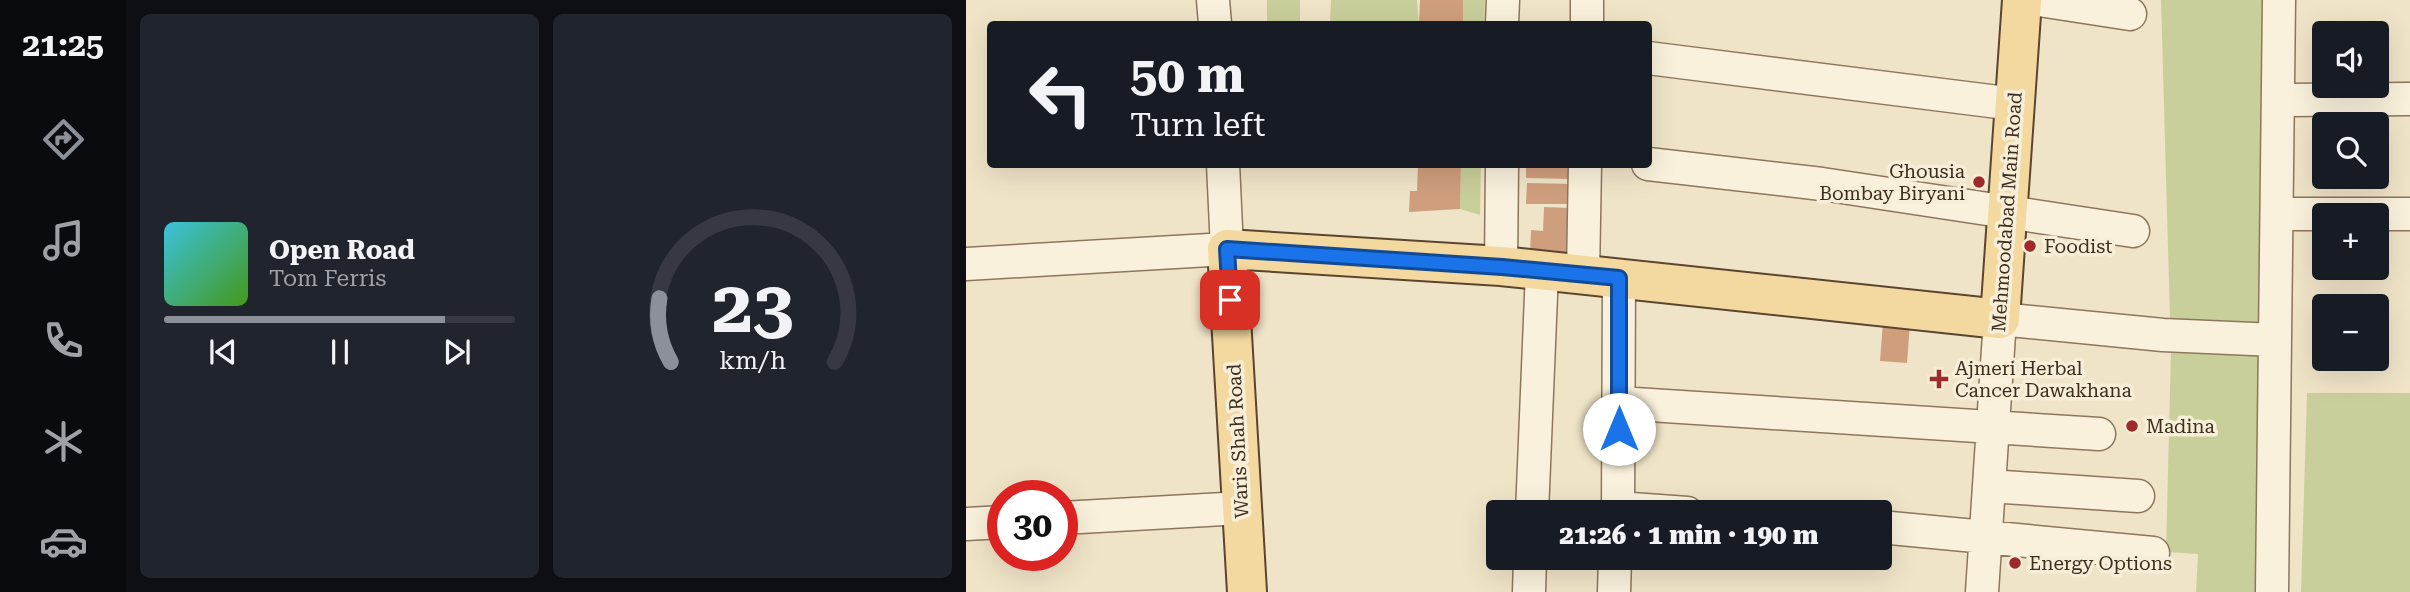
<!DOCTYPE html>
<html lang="en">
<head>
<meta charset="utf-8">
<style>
	:root { --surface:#171b24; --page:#20242c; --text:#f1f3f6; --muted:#9ea1a6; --line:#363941; --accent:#8c9099 }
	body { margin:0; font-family:"Roboto Serif",serif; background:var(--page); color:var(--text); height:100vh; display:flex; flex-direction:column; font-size:26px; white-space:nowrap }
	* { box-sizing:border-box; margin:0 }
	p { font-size:23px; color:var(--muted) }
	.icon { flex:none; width:38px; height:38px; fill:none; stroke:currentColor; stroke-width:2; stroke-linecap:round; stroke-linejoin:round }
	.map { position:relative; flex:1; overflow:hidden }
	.details { display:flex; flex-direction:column; gap:14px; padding:14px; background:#0d0f14; width:840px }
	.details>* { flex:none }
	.banner { position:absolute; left:21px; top:21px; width:665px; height:147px; border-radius:7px; box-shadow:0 7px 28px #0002; background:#171b24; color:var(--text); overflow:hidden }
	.controls { position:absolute; left:1346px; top:21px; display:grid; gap:14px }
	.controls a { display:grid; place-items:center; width:77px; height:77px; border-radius:7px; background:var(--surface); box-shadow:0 7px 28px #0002; font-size:35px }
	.speed { position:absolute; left:21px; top:480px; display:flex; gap:14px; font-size:35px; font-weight:700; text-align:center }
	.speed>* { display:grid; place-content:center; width:91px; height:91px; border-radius:50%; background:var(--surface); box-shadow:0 7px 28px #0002; line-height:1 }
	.speed .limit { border:10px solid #d22; background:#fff; color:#111 }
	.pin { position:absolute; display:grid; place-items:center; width:60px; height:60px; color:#fff; margin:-30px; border-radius:14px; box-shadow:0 4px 10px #0006 }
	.me { position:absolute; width:77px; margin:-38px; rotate:0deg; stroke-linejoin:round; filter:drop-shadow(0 0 5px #0008) }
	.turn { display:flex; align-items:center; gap:24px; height:147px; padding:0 28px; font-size:32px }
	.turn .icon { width:91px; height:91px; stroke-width:2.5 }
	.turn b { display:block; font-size:49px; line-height:60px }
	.details .card { flex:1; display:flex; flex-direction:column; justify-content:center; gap:10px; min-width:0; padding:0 24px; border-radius:10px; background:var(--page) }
	.details .dial { align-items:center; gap:0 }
	.dial svg { height:182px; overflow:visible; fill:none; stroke:var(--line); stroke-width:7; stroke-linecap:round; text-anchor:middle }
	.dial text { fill:var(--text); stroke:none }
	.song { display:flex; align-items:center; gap:21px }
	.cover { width:84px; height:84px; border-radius:10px; background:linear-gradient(135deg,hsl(190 70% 55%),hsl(100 70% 35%)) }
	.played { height:7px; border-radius:4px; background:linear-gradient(90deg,var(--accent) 80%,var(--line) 80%) }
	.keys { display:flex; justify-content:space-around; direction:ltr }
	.details .tiles { flex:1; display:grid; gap:14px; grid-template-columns:repeat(2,1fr) }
	.trip { position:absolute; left:520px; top:500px; width:406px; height:70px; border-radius:7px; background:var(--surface); box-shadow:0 7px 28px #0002; font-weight:800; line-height:70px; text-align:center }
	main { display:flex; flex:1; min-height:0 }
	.tabs { display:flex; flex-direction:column; width:126px; justify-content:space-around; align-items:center; background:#090b0e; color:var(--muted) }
	.tabs .icon { width:49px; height:49px }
	.tabs .on { color:var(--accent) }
	.tabs b { font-size:32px; color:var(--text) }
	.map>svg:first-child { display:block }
	.green { fill:#c9cf9b }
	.building { fill:#cf9f7d }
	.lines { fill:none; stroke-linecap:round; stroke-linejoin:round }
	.minor-casing { stroke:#8d765c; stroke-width:35 }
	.major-casing { stroke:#5b4430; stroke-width:42 }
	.minor { stroke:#faf1dc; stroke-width:32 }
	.major { stroke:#f3d9a0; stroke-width:38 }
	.route-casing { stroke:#114b97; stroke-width:18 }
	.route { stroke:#1a73e8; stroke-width:12 }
	.poi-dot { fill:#9e2a2b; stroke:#f7eed8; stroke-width:2.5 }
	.labels { text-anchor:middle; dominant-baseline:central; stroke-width:7; stroke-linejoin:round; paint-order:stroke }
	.poi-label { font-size:19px; fill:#3d2e20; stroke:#f7eed8; text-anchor:start }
	.street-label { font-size:19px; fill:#3d2e20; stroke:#f7eed8 }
</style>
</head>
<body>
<main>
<nav class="tabs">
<b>21:25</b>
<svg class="icon on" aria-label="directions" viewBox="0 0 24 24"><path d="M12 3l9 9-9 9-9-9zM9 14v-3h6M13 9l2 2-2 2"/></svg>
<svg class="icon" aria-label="music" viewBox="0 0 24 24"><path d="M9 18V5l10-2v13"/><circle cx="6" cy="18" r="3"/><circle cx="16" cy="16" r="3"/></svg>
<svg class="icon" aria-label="phone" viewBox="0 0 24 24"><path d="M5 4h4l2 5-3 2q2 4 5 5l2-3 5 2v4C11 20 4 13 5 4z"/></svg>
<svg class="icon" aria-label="climate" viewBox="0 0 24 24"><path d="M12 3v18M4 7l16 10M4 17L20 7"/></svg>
<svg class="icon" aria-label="car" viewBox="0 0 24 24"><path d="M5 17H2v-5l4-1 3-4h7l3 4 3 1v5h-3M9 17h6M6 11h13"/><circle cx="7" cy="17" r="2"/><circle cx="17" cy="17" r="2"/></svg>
</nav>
<section class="details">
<div class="tiles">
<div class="card">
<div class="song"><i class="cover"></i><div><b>Open Road</b><p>Tom Ferris</p></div></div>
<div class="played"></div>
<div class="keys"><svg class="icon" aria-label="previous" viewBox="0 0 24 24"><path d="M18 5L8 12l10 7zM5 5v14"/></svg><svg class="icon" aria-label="pause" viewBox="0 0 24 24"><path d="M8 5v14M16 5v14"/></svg><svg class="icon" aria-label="next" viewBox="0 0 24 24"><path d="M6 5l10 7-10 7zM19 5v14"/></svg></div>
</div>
<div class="card dial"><svg viewBox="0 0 100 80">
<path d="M14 69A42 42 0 1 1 86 69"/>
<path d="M14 69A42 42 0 0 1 9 41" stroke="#8c9099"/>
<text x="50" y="56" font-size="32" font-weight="700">23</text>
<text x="50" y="72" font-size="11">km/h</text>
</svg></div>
</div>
</section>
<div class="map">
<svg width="1444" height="592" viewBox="0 0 1444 592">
	<rect width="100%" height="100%" fill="#f0e4c8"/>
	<path class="green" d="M301,0H334V24H301Z
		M365,0H451L453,24H364Z
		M497,0H519L518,24H497Z
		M1195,0H1301L1305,328L1204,319Z
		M495,165H515L514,215L494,209Z
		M1205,349L1296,353L1292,592H1230L1232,554L1200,552Z
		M1341,393H1444V592H1335Z"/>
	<path class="building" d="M454,0H497V24H453Z
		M452,164H495L494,209L443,212L444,191H451Z
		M560,164H607L606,179L560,178Z
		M561,183L607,184V204H560Z
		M578,207L605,208L606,257L564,255L565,230L577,231Z
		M917,321L944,323L941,363L914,361Z"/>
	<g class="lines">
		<g class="minor-casing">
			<path id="minor" d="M247,0L249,24
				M1073,0L1164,14
				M536,24L537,0
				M621,24V0
				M682,58L1048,104
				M1312,100L1444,99
				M682,164L856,184L1167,231
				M1311,214H1444
				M0,264L261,249L257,164
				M535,266L536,164
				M617,275L619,164
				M653,403L1133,434
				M1023,486L1172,496
				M652,508L721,513
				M566,513L576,271
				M652,513L653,278
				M96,518L276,508
				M0,524L37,522
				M914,527L1187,553
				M563,592L564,558
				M648,592L649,558
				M1016,592L1034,319L1197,335L1309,340
				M1306,592L1313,0"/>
		</g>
		<g class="major-casing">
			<path id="major" d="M281,592L261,249L535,266L1034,319L1056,0"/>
		</g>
		<use href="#minor" class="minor"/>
		<use href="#major" class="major"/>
	</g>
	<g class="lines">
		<g class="route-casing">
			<path id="route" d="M264,300L261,249L536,267L653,278V429"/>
		</g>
		<use href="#route" class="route"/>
	</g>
	<g class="poi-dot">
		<circle cx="1013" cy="182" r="7"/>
		<circle cx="1064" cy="246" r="7"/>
		<path d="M969.5 368.5h7v7h7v7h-7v7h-7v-7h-7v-7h7z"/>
		<circle cx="1166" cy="426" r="7"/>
		<circle cx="1049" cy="563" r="7"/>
	</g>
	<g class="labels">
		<g class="poi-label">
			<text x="999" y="171" text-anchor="end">Ghousia<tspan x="999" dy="22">Bombay Biryani</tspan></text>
			<text x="1078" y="246">Foodist</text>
			<text x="989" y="368">Ajmeri Herbal<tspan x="989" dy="22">Cancer Dawakhana</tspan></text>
			<text x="1180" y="426">Madina</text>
			<text x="1063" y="563">Energy Options</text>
		</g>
		<g class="street-label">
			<text transform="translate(1041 212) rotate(-86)">Mehmoodabad Main Road</text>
			<text transform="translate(272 441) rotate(-93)">Waris Shah Road</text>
		</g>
	</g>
</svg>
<div class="controls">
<a><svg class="icon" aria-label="sound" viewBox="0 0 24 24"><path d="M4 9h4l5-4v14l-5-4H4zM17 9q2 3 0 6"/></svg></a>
<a><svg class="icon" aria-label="search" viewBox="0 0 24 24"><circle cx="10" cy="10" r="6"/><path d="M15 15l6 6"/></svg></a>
<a>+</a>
<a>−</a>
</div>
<div class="speed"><div class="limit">30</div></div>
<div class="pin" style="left:264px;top:300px;background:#d93025"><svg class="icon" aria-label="arrive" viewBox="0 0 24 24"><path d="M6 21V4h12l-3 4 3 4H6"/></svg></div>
<svg class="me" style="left:653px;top:429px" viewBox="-20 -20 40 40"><circle r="19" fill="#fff"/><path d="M0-13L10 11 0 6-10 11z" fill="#1a73e8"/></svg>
<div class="trip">21:26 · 1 min · 190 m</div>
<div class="banner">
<div class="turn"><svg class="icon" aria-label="left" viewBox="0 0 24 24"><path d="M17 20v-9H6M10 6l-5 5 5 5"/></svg><div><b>50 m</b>Turn left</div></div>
</div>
</div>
</main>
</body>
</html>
